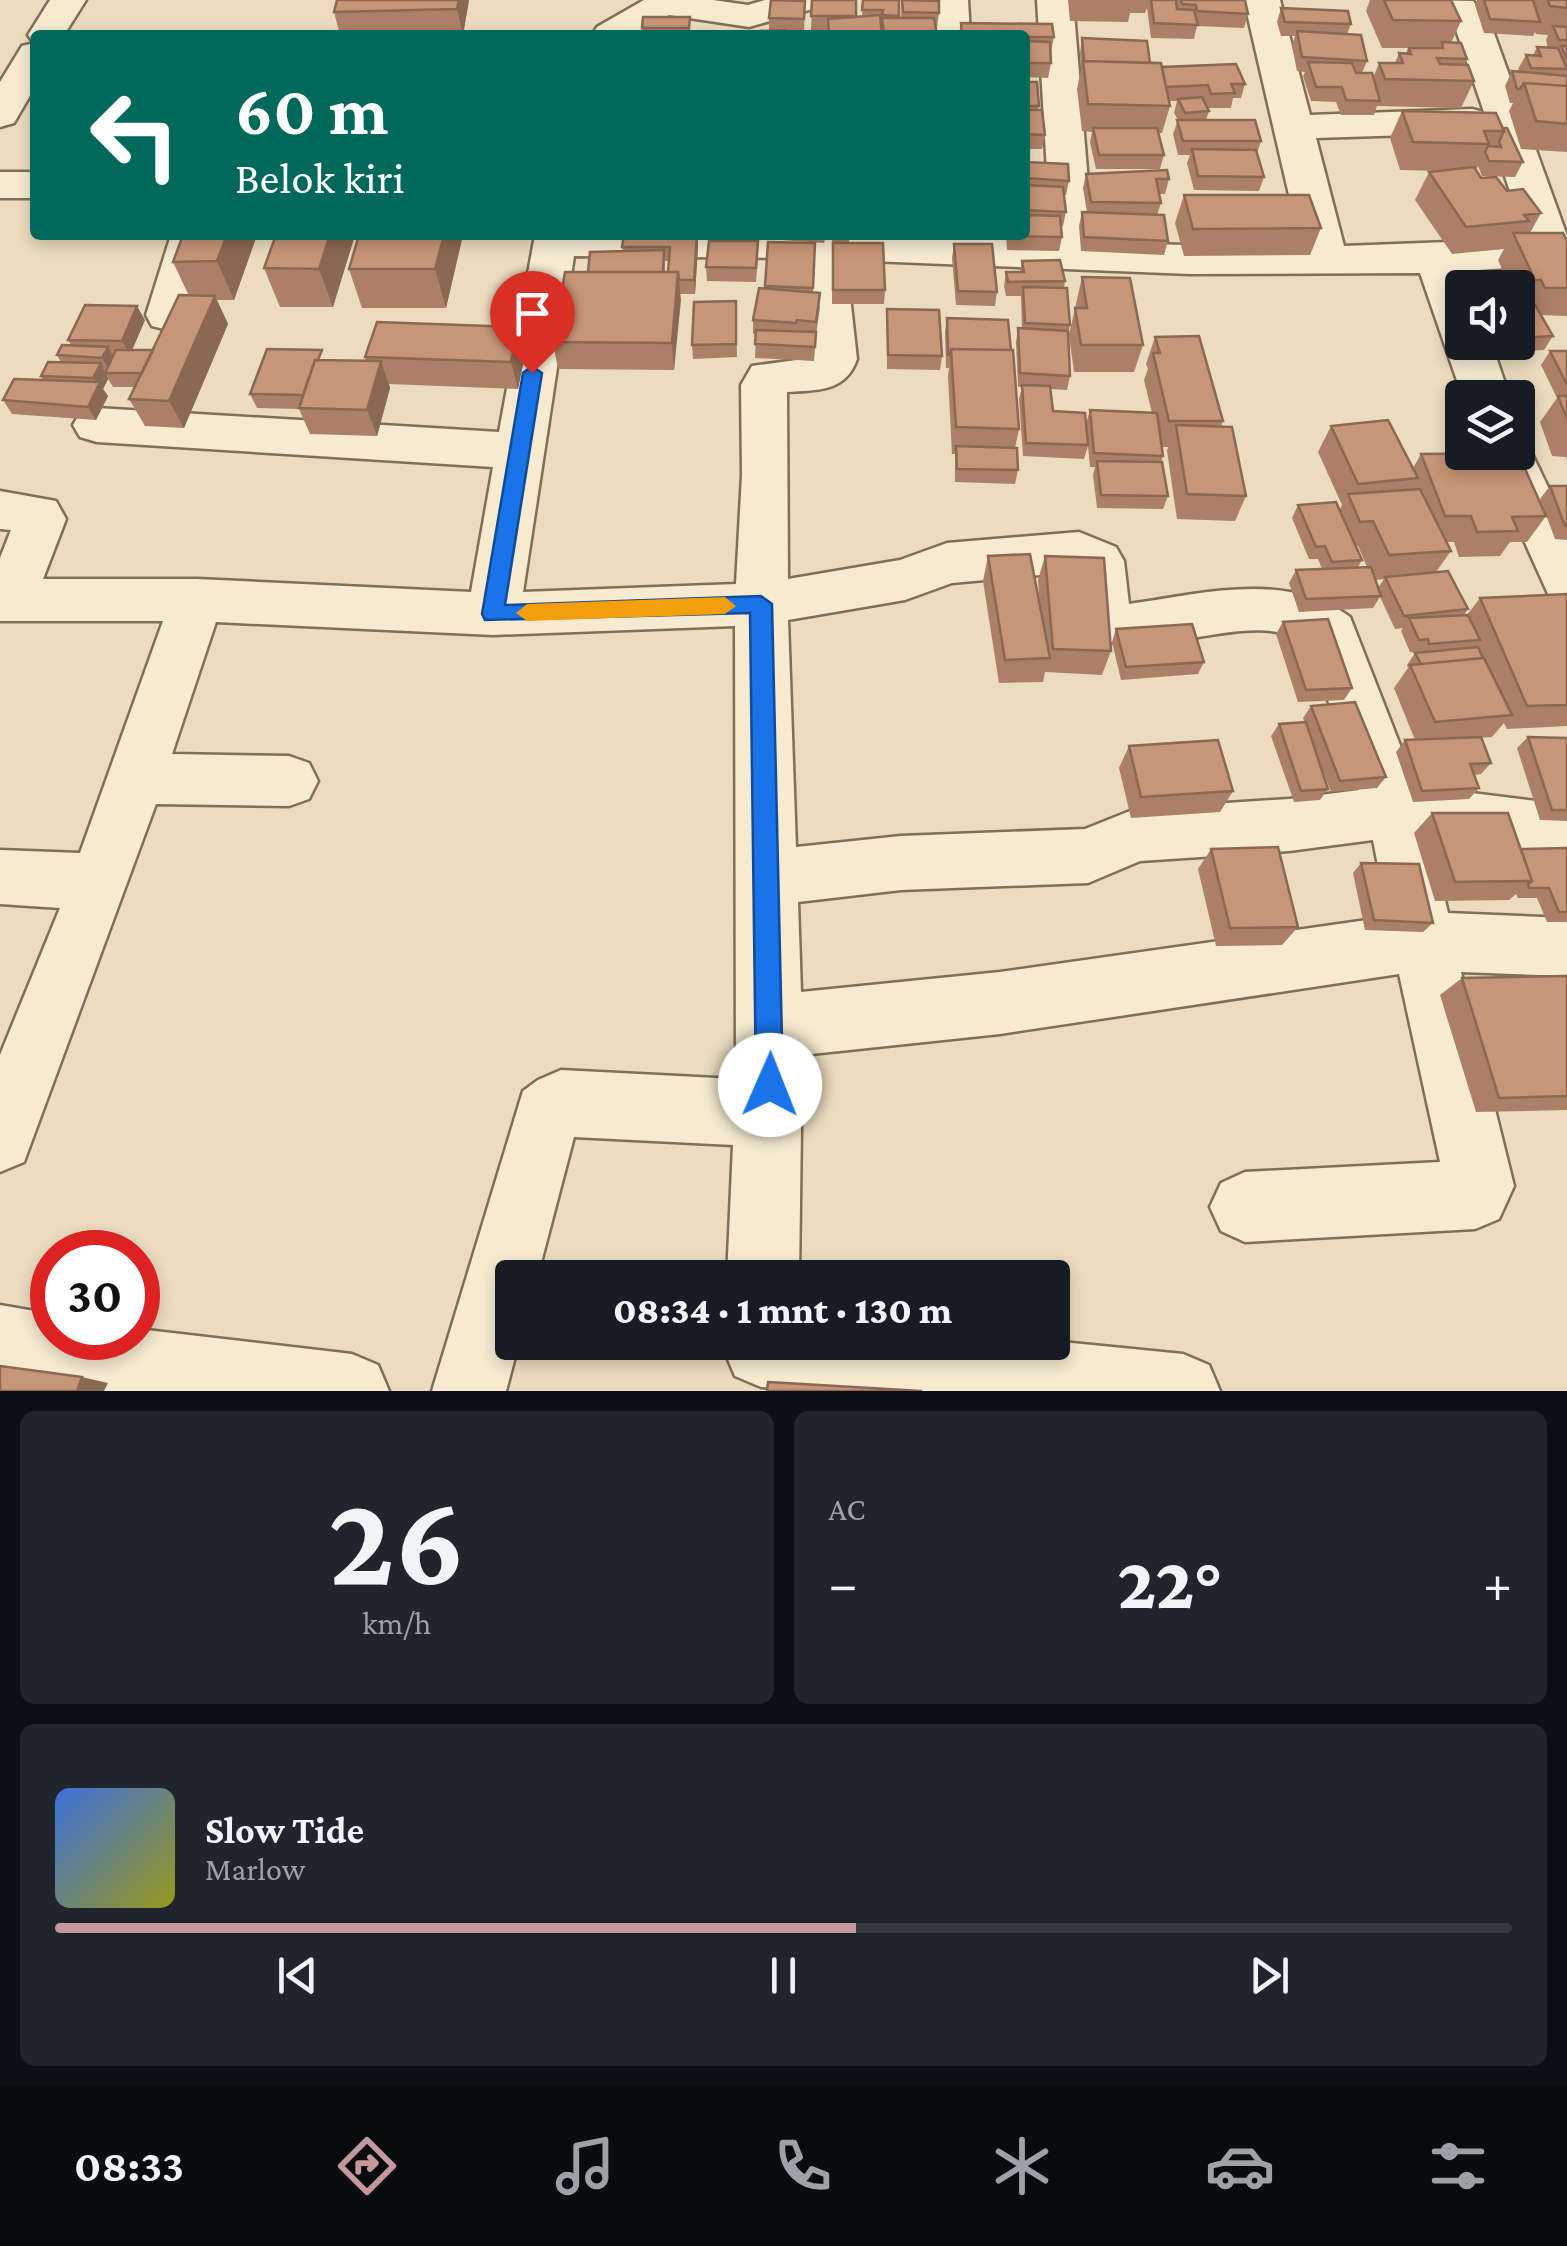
<!DOCTYPE html>
<html lang="id">
<head>
<meta charset="utf-8">
<style>
	:root { --surface:#171b24; --page:#20242c; --text:#f1f3f6; --muted:#9ea1a6; --line:#363941; --accent:#c4999d }
	body { margin:0; font-family:"Crimson Pro",serif; background:var(--page); color:var(--text); height:100vh; display:flex; flex-direction:column; font-size:38px; white-space:nowrap }
	* { box-sizing:border-box; margin:0 }
	p { font-size:32px; color:var(--muted) }
	.icon { flex:none; width:55px; height:55px; fill:none; stroke:currentColor; stroke-width:2; stroke-linecap:round; stroke-linejoin:round }
	.map { position:relative; height:1391px; overflow:hidden }
	.panel { display:flex; flex-direction:column; gap:20px; padding:20px; background:#0d0f14; flex:1 }
	.panel>* { flex:none }
	.hud { position:absolute; left:30px; top:30px; width:1000px; height:210px; border-radius:10px; box-shadow:0 5px 15px #0003; background:#00695c; color:#fff; overflow:hidden }
	.buttons { position:absolute; left:1445px; top:270px; display:grid; gap:20px }
	.buttons a { display:grid; place-items:center; width:90px; height:90px; border-radius:10px; background:var(--surface); box-shadow:0 5px 15px #0003; font-size:50px }
	.speed { position:absolute; left:30px; top:1230px; display:flex; gap:20px; font-size:50px; font-weight:700; text-align:center }
	.speed>* { display:grid; place-content:center; width:130px; height:130px; border-radius:50%; background:var(--surface); box-shadow:0 5px 15px #0003; line-height:1 }
	.speed .limit { border:15px solid #d22; background:#fff; color:#111 }
	.pin { position:absolute; display:grid; place-items:center; width:85px; height:85px; color:#fff; margin:-102px -42px; border-radius:50% 50% 50% 0; rotate:-45deg; box-shadow:0 0 10px #0007 }
	.pin .icon { rotate:45deg }
	.me { position:absolute; width:110px; margin:-55px; rotate:1deg; stroke-linejoin:round; filter:drop-shadow(0 0 8px #0008) }
	.turn { display:flex; align-items:center; gap:35px; height:210px; padding:0 40px; font-size:45px }
	.turn .icon { width:130px; height:130px; stroke-width:2.5 }
	.turn b { display:block; font-size:70px; line-height:85px }
	.big { font-size:75px; font-weight:800; line-height:1.1 }
	.panel .card { flex:1; display:flex; flex-direction:column; justify-content:center; gap:15px; min-width:0; padding:0 35px; border-radius:15px; background:var(--page) }
	.panel .dial { align-items:center; gap:0 }
	.dial b { font-size:130px; line-height:1 }
	.song { display:flex; align-items:center; gap:30px }
	.cover { width:120px; height:120px; border-radius:15px; background:linear-gradient(135deg,hsl(220 70% 55%),hsl(60 70% 35%)) }
	.played { height:10px; border-radius:5px; background:linear-gradient(90deg,var(--accent) 55%,var(--line) 55%) }
	.keys { display:flex; justify-content:space-around; direction:ltr }
	.heat { display:flex; justify-content:space-between; align-items:center; font-size:55px; direction:ltr }
	.panel .tiles { flex:1; display:grid; gap:20px; grid-template-columns:1fr 1fr }
	.card:last-child { grid-column:span 2 }
	.trip { position:absolute; left:495px; top:1260px; width:575px; height:100px; border-radius:10px; background:var(--surface); box-shadow:0 5px 15px #0003; font-weight:800; line-height:100px; text-align:center }
	.tab-bar { display:flex; height:160px; justify-content:space-around; align-items:center; background:#090b0e; color:var(--muted) }
	.tab-bar .icon { width:70px; height:70px }
	.tab-bar .current { color:var(--accent) }
	.tab-bar b { font-size:45px; color:var(--text) }
	.map>svg:first-child { display:block }
	.lines { fill:none; stroke-linecap:round; stroke-linejoin:round }
	.minor-casing { stroke:#826d58; stroke-width:5 }
	.minor { fill:#f6ead1; fill-rule:evenodd }
	.wall { fill:#ab8066; fill-rule:evenodd }
	.shaded-wall { fill:#8b6853 }
	.building { fill:#c79577; stroke:#8b6853; stroke-width:2.5 }
	.route { fill:#1a73e8; stroke:#114b97; stroke-width:2.5 }
	.slow { fill:#f59e0b }
</style>
</head>
<body>
<div class="map">
<svg width="1567" height="1391" viewBox="0 0 1567 1391">
	<rect width="100%" height="100%" fill="#ebdcbf"/>
	<g class="lines">
		<g class="minor-casing">
			<path id="minor" d="M50,0H86L64,35H35V87L14,123L0,127V82L22,46L34,43L28,35Z
				M644,0H713L748,5L765,0H821L816,8L749,27L669,15L636,35H592L597,27Z
				M932,0H968L970,35H934Z
				M1037,0H1073L1093,243L1281,247H1301L1244,0H1280L1310,115L1472,109L1484,112L1455,27C1445,14 1429,13 1420,0L1473,1L1491,25L1567,236V268L1551,265L1463,271L1469,288H1462V342H1491L1510,398H1463L1420,273L1190,274L846,260L857,359C846,392 817,390 787,392L788,579L900,560L947,543L1079,532L1116,547L1124,561L1129,604C1200,594 1287,570 1350,617L1416,786L1567,805V857L1431,839L1448,913L1567,918V976L1461,972L1514,1186L1499,1219L1475,1229L1245,1242L1221,1231L1210,1207L1221,1183L1245,1172L1440,1162L1399,974L1000,1034L802,1055L799,1278H727L733,1145L574,1137L537,1278H512V1342H519L506,1391H432L523,1091L538,1080L561,1070L736,1079L735,626L493,635L216,622L172,754L289,756L309,763L318,781L309,799L289,806L156,804L24,1162L0,1172V1055L60,908L0,904V850L80,853L163,621H0V558L11,530L0,529V491L56,501L66,519L43,579H197L471,592L493,467L97,442L80,437L73,425L80,413L97,408L499,432L535,235H915L1051,241ZM1488,126L1526,239L1344,246L1316,138L1472,133ZM574,256L803,258L811,358L752,366L741,385L742,475L736,584L523,592ZM1073,572C1071,718 1239,590 1309,645L1359,790L1289,799L1135,809L1085,829L901,836L796,847L788,620L905,600L952,583ZM1373,840L1388,917L1000,972L801,992L798,902L901,890L1088,883L1140,861L1289,851Z
				M0,172H35V198H0Z
				M171,235H213L190,315L184,326L168,330L152,326L146,315Z
				M1518,437L1525,439L1567,527V602L1549,596L1484,452H1518Z
				M0,1305L52,1314V1338H138V1329L352,1354L378,1365L389,1391H72L0,1379Z
				M1052,1341L1183,1354L1209,1365L1220,1391H806L761,1387L735,1376L724,1350L727,1342Z"/>
		</g>
		<use href="#minor" class="minor"/>
	</g>
	<path class="wall" d="M469,0L463,35H340L334,12Z
		M812,0L856,17L862,16L863,0H899L898,18H901L902,0L939,13L937,27H936L937,35H828V30H811Z
		M1068,0H1245L1248,14L1244,28L1197,26L1194,39L1151,38L1147,8L1145,13H1130L1128,22L1070,21Z
		M1370,0H1451L1461,21L1451,43L1467,59L1464,65L1474,81L1461,108L1377,106L1374,115H1341L1336,102L1311,101L1303,76L1305,72L1297,71L1292,46L1295,36H1281L1277,22L1281,8L1351,24L1347,34L1367,61L1362,73L1373,78L1379,63H1395L1399,53H1406L1408,48H1382L1366,11Z
		M1477,0H1567V152L1521,149L1509,111L1513,103H1510L1505,86L1512,71L1520,72L1518,69L1526,55H1533L1537,47L1548,48L1546,40L1548,35L1536,34L1535,32L1533,36L1484,33L1475,5Z
		M805,1L804,33L769,31V18Z
		M690,17V35H643L642,28Z
		M961,23L1054,37L1051,51H1050L1051,63L1048,78L1025,77V35H959Z
		M1082,38L1162,67L1245,84L1241,98H1233L1231,108H1208L1209,111L1206,120L1261,141L1257,153L1264,177L1259,191L1194,190L1187,163L1190,155H1178L1173,134L1178,120L1174,113L1177,101H1169L1170,106L1162,133H1159L1164,155L1160,169H1096L1090,142L1092,132L1082,131L1077,89L1081,69L1080,53Z
		M1025,82L1039,106L1038,110L1045,135L1042,149H1025Z
		M1402,111L1503,128L1523,162L1515,177L1482,176L1478,166L1476,171L1481,178L1507,191L1541,213L1530,233L1567,241V316L1541,315L1553,336L1544,350L1505,352L1500,342H1518V288H1510L1498,260L1504,249L1452,254L1415,200L1429,172L1440,171L1400,170L1390,138Z
		M1025,162L1069,181L1066,195H1064L1066,212L1063,226H1061L1062,237L1059,251L1007,250L1006,235H1025Z
		M1086,174L1169,179L1165,194H1159L1161,203L1157,215L1168,241L1164,255L1081,251L1079,226L1082,212H1087L1083,188Z
		M1184,195L1321,228L1310,255L1184,256L1175,223Z
		M257,235L234,300H217L228,324L184,428L145,426L129,399L135,387H113L108,379L103,389L108,396L96,420L12,414L3,400L43,380L41,376L61,362L57,355L71,345L68,340L145,320L132,350H153L189,296L173,262Z
		M355,235L333,307H280L264,268Z
		M463,235L446,308H362L349,269Z
		M575,235H600V239H576Z
		M753,235H826L824,243L753,238Z
		M832,235H850L849,243L885,290L884,304H832Z
		M768,242L815,243L813,293L820,307L816,336L814,361L755,358L756,334H753V320L765,289Z
		M954,244L997,292L995,306L956,305L952,258Z
		M622,247H698L695,294H680L674,370L558,369L553,342L588,272L623,251ZM665,261H669L668,272H665Z
		M758,256L756,282L707,281L706,267Z
		M1022,261L1065,281L1064,288L1070,325L1068,335L1070,376L1067,390L1050,389L1053,411L1086,424L1090,410L1152,413L1144,380L1148,369L1146,364L1155,337L1223,421L1221,427L1246,496L1235,521L1177,519L1167,451L1168,447H1162L1163,456L1161,462L1168,496L1163,509L1097,508L1093,475L1095,467H1090L1088,446L1084,459L1023,456L1019,399L1022,387H1018L1016,342L1018,328H1022L1021,296H1006L1004,286L1006,272H1020Z
		M1082,277L1143,345L1134,372H1074L1069,335Z
		M736,301L737,357L693,359L692,345Z
		M887,309L942,356L940,370L887,369Z
		M947,318L1019,429L1015,448L1018,470L1015,484L955,482V454H952L948,376L949,368H946L945,332Z
		M1550,351H1567V460L1566,457L1552,456L1540,422L1557,398L1541,365Z
		M525,354L518,389L389,384L390,388L377,436L310,434L299,409L257,408L250,394L326,360L366,361L365,357Z
		M1331,426L1413,468L1421,454L1546,516L1527,542H1510L1500,556L1459,557L1454,542H1446L1451,551L1436,572L1468,609L1464,615H1467L1480,598L1567,594V726L1507,729L1504,723L1492,737L1481,738L1491,763L1481,774L1474,775L1479,788L1469,799L1413,802L1396,752L1405,740H1415L1394,688L1408,668L1407,665L1415,653H1420L1410,652L1401,631L1403,628L1395,629L1380,597L1373,608L1299,612L1289,583L1296,570L1322,569L1318,559H1309L1292,518L1298,505L1340,509L1342,505L1318,452ZM1356,546H1358L1367,567H1358L1362,560ZM1384,579L1378,588L1376,580Z
		M1550,486H1567V540L1555,539L1540,499Z
		M988,556L1040,608L1038,580L1045,556L1111,651L1102,675L1045,672L1043,682L999,683L983,581Z
		M1283,622L1352,688L1344,700L1298,702L1276,634Z
		M1116,629L1204,662L1198,674L1121,680L1112,642Z
		M1311,706L1386,777L1377,788L1331,792L1312,742L1328,789L1320,800L1294,802L1271,736L1279,724L1305,723L1303,718Z
		M1528,737L1567,738V821L1540,820L1517,748Z
		M1129,746L1233,791L1220,812L1131,818L1119,768Z
		M1432,813L1521,849L1567,848V922H1547L1537,898H1518L1516,894L1509,900L1435,901L1414,833Z
		M1211,849L1298,927L1282,945L1216,946L1198,869Z
		M1361,863L1433,923L1423,932L1365,930L1353,873Z
		M1567,976V1110L1476,1112L1440,995L1462,978Z"/>
	<path class="shaded-wall" d="M459,0H469L463,35L457,9Z
		M227,235H257L234,300L217,261Z
		M330,235H355L333,307L319,269Z
		M444,235H463L446,308L435,269Z
		M697,235L698,247L695,294L694,280Z
		M678,272L681,300L674,370L672,343Z
		M215,296L228,324L184,428L169,401Z
		M137,306L145,320L130,355L122,341Z
		M519,327L525,354L518,389L511,362Z
		M108,347L116,361L110,371L102,358Z
		M381,361L390,388L377,436L367,410Z
		M101,363L108,379L103,389L108,396L96,420L88,407L98,386L93,378Z
		M82,1377L108,1383L104,1391H77Z"/>
	<path class="building" d="M337,0H459L457,9L334,12Z
		M771,0L805,1L804,19L769,18Z
		M812,0H856V16H811Z
		M863,0H899V16L882,15L883,10H862Z
		M902,0L939,1V13L903,12Z
		M1151,0H1176L1177,9L1194,10L1198,25L1154,23Z
		M1181,0H1245L1248,14L1197,11L1196,5L1182,4Z
		M1384,0H1451L1461,21L1393,20Z
		M1484,0H1533L1540,22L1490,19Z
		M1548,0H1567V8L1550,6Z
		M1281,8L1348,11L1351,24L1285,22Z
		M880,15L882,35H829L828,19Z
		M643,17H690L689,28H642Z
		M882,18H934L937,35H884Z
		M961,23L1052,24L1054,37H1025V35H962Z
		M1553,26L1567,27V40H1559Z
		M785,30L786,35H760V31Z
		M1297,31L1361,35L1367,61L1302,57Z
		M1082,38L1147,41L1150,63L1084,61Z
		M1025,41L1050,42L1051,63H1025Z
		M1442,42L1461,43L1467,59L1437,58L1440,64L1468,65L1474,81L1385,79L1379,63H1403L1399,53L1411,54L1409,48H1443Z
		M1561,46H1567V59Z
		M1537,47L1558,48L1567,69L1531,68L1526,55L1541,56Z
		M1083,61L1161,63L1170,106L1088,104Z
		M1308,62L1352,63L1356,73H1372L1380,101L1346,100L1342,87H1316Z
		M1236,64L1245,84H1231L1235,93L1211,94L1208,85L1166,87L1162,67Z
		M1512,71L1567,76V86L1524,83L1520,89H1517Z
		M1025,82H1037L1039,106H1025Z
		M1524,83L1567,86V124L1536,121Z
		M1202,97L1209,111L1185,113L1178,99Z
		M1025,110H1042L1045,135L1025,134Z
		M1402,111L1496,113L1504,131H1484L1489,144L1413,142Z
		M1177,120H1255L1261,141H1183Z
		M1093,128H1157L1164,155H1099Z
		M1503,128H1507L1523,162L1489,161L1485,152L1488,146L1501,147L1499,142L1504,131Z
		M1192,149L1256,150L1264,177L1198,176Z
		M1025,162L1068,164L1069,181L1025,178Z
		M1474,167L1481,178L1496,177L1507,191L1523,189L1541,213L1524,215L1529,221L1466,227L1429,172Z
		M1167,170L1169,179H1156L1161,203L1091,202L1086,174Z
		M1025,185L1063,187L1066,212L1025,210Z
		M1184,195H1309L1321,228L1193,229Z
		M1082,212L1164,215L1168,241L1084,237Z
		M1025,215L1060,216L1062,237L1009,236L1025,235Z
		M1513,233H1563L1567,241V288H1545L1541,280H1535Z
		M183,235H227L217,261L173,262Z
		M276,235H330L319,269L264,268Z
		M359,235H444L435,269H349Z
		M624,235H697L694,280H679L678,272H668L670,247H622Z
		M709,241H758L756,268L706,267Z
		M768,242L815,243L813,288L765,286Z
		M833,243H883L885,290H833Z
		M954,244H992L997,292L958,291Z
		M664,250L663,272H588L590,252Z
		M1060,260L1065,281L1008,282L1006,272H1024L1022,261Z
		M565,272H678L672,343L553,342Z
		M1082,277L1130,278L1143,345H1081L1075,308H1087Z
		M1023,287L1067,288L1070,325L1025,323Z
		M759,288L820,293L816,322L797,320L796,323L753,320Z
		M179,295L215,296L169,401L129,399Z
		M1530,296L1553,336L1518,338V297Z
		M736,301V344L692,345L694,302Z
		M85,305L137,306L122,341L68,340Z
		M887,309L939,310L942,356L888,355Z
		M947,318L1008,320L1011,350L951,349L950,355H948Z
		M377,322L519,327L511,362L365,357Z
		M1018,328L1068,331L1070,376L1020,373Z
		M756,330L816,332L815,347L755,344Z
		M1199,336L1223,421H1169L1153,353H1160L1155,337Z
		M62,345L108,347L102,358L57,355Z
		M267,349L322,350L318,360H315L303,395L250,394Z
		M951,349L1013,350L1019,429L956,427Z
		M116,350H153L142,373H105Z
		M1550,351H1567V385Z
		M315,360L381,361L367,410L299,408Z
		M48,362L101,363L93,378L41,376Z
		M14,379L100,382L88,407L3,400Z
		M1022,385L1050,386L1053,411L1085,413L1088,445L1026,443Z
		M1558,396H1567V419Z
		M1090,410L1157,413L1163,456L1094,453Z
		M1388,420L1418,478L1358,484L1331,426Z
		M1176,425L1232,427L1246,496L1187,494Z
		M956,446L1017,448L1018,470L957,469Z
		M1518,453L1546,516L1512,517L1518,531L1477,532L1471,516H1445L1421,454Z
		M1097,461L1162,462L1168,496L1101,495Z
		M1550,486H1567V526H1565Z
		M1420,489L1451,551L1389,555L1373,521L1360,522L1348,494Z
		M1336,502L1362,560L1332,562L1325,546L1316,547L1298,505Z
		M1030,554L1050,658L1005,660L988,556Z
		M1045,556L1104,558L1111,651L1053,649Z
		M1371,567L1381,596L1306,599L1296,570Z
		M1448,571L1468,609L1404,616L1385,577Z
		M1567,594V705L1527,706L1480,598Z
		M1468,615L1480,640L1429,644L1428,639L1419,640L1409,618Z
		M1328,619L1352,688L1306,690L1283,622Z
		M1192,624L1204,662L1126,667L1116,629Z
		M1478,647L1483,658L1421,664L1415,653Z
		M1484,658L1512,715L1435,722L1410,665Z
		M1355,702L1386,777L1340,781L1311,706Z
		M1306,722L1328,789L1301,791L1279,724Z
		M1481,737L1491,763L1470,764L1479,788L1422,791L1405,740Z
		M1528,737L1567,738V810H1552Z
		M1218,740L1233,791L1141,797L1129,746Z
		M1432,813H1508L1532,881L1455,882Z
		M1278,847L1298,927L1230,928L1211,849Z
		M1567,848V912H1559L1549,888H1529L1528,884L1532,881L1521,849Z
		M1361,863L1419,864L1433,923L1374,920Z
		M1567,976V1096L1499,1098L1462,978Z
		M0,1366L82,1377L77,1391H0Z
		M768,1382L922,1391H767Z"/>
	<path class="route" d="M532,366L542,373L505,605L761,596L772,604L783,1085L779,1094L770,1098L760,1094L756,1085L750,613L485,620L482,614L523,373Z"/>
	<path class="slow" d="M725,597L736,606L725,614L527,621L516,613L527,604Z"/>
</svg>
<div class="buttons">
<a><svg class="icon" aria-label="sound" viewBox="0 0 24 24"><path d="M4 9h4l5-4v14l-5-4H4zM17 9q2 3 0 6"/></svg></a>
<a><svg class="icon" aria-label="layers" viewBox="0 0 24 24"><path d="M12 4l9 5-9 5-9-5zM3 14l9 5 9-5"/></svg></a>
</div>
<div class="speed"><div class="limit">30</div></div>
<div class="pin" style="left:532px;top:373px;background:#d93025"><svg class="icon" aria-label="arrive" viewBox="0 0 24 24"><path d="M6 21V4h12l-3 4 3 4H6"/></svg></div>
<svg class="me" style="left:770px;top:1085px" viewBox="-20 -20 40 40"><circle r="19" fill="#fff"/><path d="M0-13L10 11 0 6-10 11z" fill="#1a73e8"/></svg>
<div class="trip">08:34 · 1 mnt · 130 m</div>
<div class="hud">
<div class="turn"><svg class="icon" aria-label="left" viewBox="0 0 24 24"><path d="M17 20v-9H6M10 6l-5 5 5 5"/></svg><div><b>60 m</b>Belok kiri</div></div>
</div>
</div>
<section class="panel">
<div class="tiles">
<div class="card dial"><b>26</b><p>km/h</p></div>
<div class="card"><p>AC</p>
<div class="heat"><a>−</a><b class="big">22°</b><a>+</a></div>
</div>
<div class="card">
<div class="song"><i class="cover"></i><div><b>Slow Tide</b><p>Marlow</p></div></div>
<div class="played"></div>
<div class="keys"><svg class="icon" aria-label="previous" viewBox="0 0 24 24"><path d="M18 5L8 12l10 7zM5 5v14"/></svg><svg class="icon" aria-label="pause" viewBox="0 0 24 24"><path d="M8 5v14M16 5v14"/></svg><svg class="icon" aria-label="next" viewBox="0 0 24 24"><path d="M6 5l10 7-10 7zM19 5v14"/></svg></div>
</div>
</div>
</section>
<nav class="tab-bar">
<b>08:33</b>
<svg class="icon current" aria-label="directions" viewBox="0 0 24 24"><path d="M12 3l9 9-9 9-9-9zM9 14v-3h6M13 9l2 2-2 2"/></svg>
<svg class="icon" aria-label="music" viewBox="0 0 24 24"><path d="M9 18V5l10-2v13"/><circle cx="6" cy="18" r="3"/><circle cx="16" cy="16" r="3"/></svg>
<svg class="icon" aria-label="phone" viewBox="0 0 24 24"><path d="M5 4h4l2 5-3 2q2 4 5 5l2-3 5 2v4C11 20 4 13 5 4z"/></svg>
<svg class="icon" aria-label="climate" viewBox="0 0 24 24"><path d="M12 3v18M4 7l16 10M4 17L20 7"/></svg>
<svg class="icon" aria-label="car" viewBox="0 0 24 24"><path d="M5 17H2v-5l4-1 3-4h7l3 4 3 1v5h-3M9 17h6M6 11h13"/><circle cx="7" cy="17" r="2"/><circle cx="17" cy="17" r="2"/></svg>
<svg class="icon" aria-label="filters" viewBox="0 0 24 24"><path d="M4 7h16M4 17h16"/><circle cx="9" cy="7" r="2"/><circle cx="15" cy="17" r="2"/></svg>
</nav>
</body>
</html>
